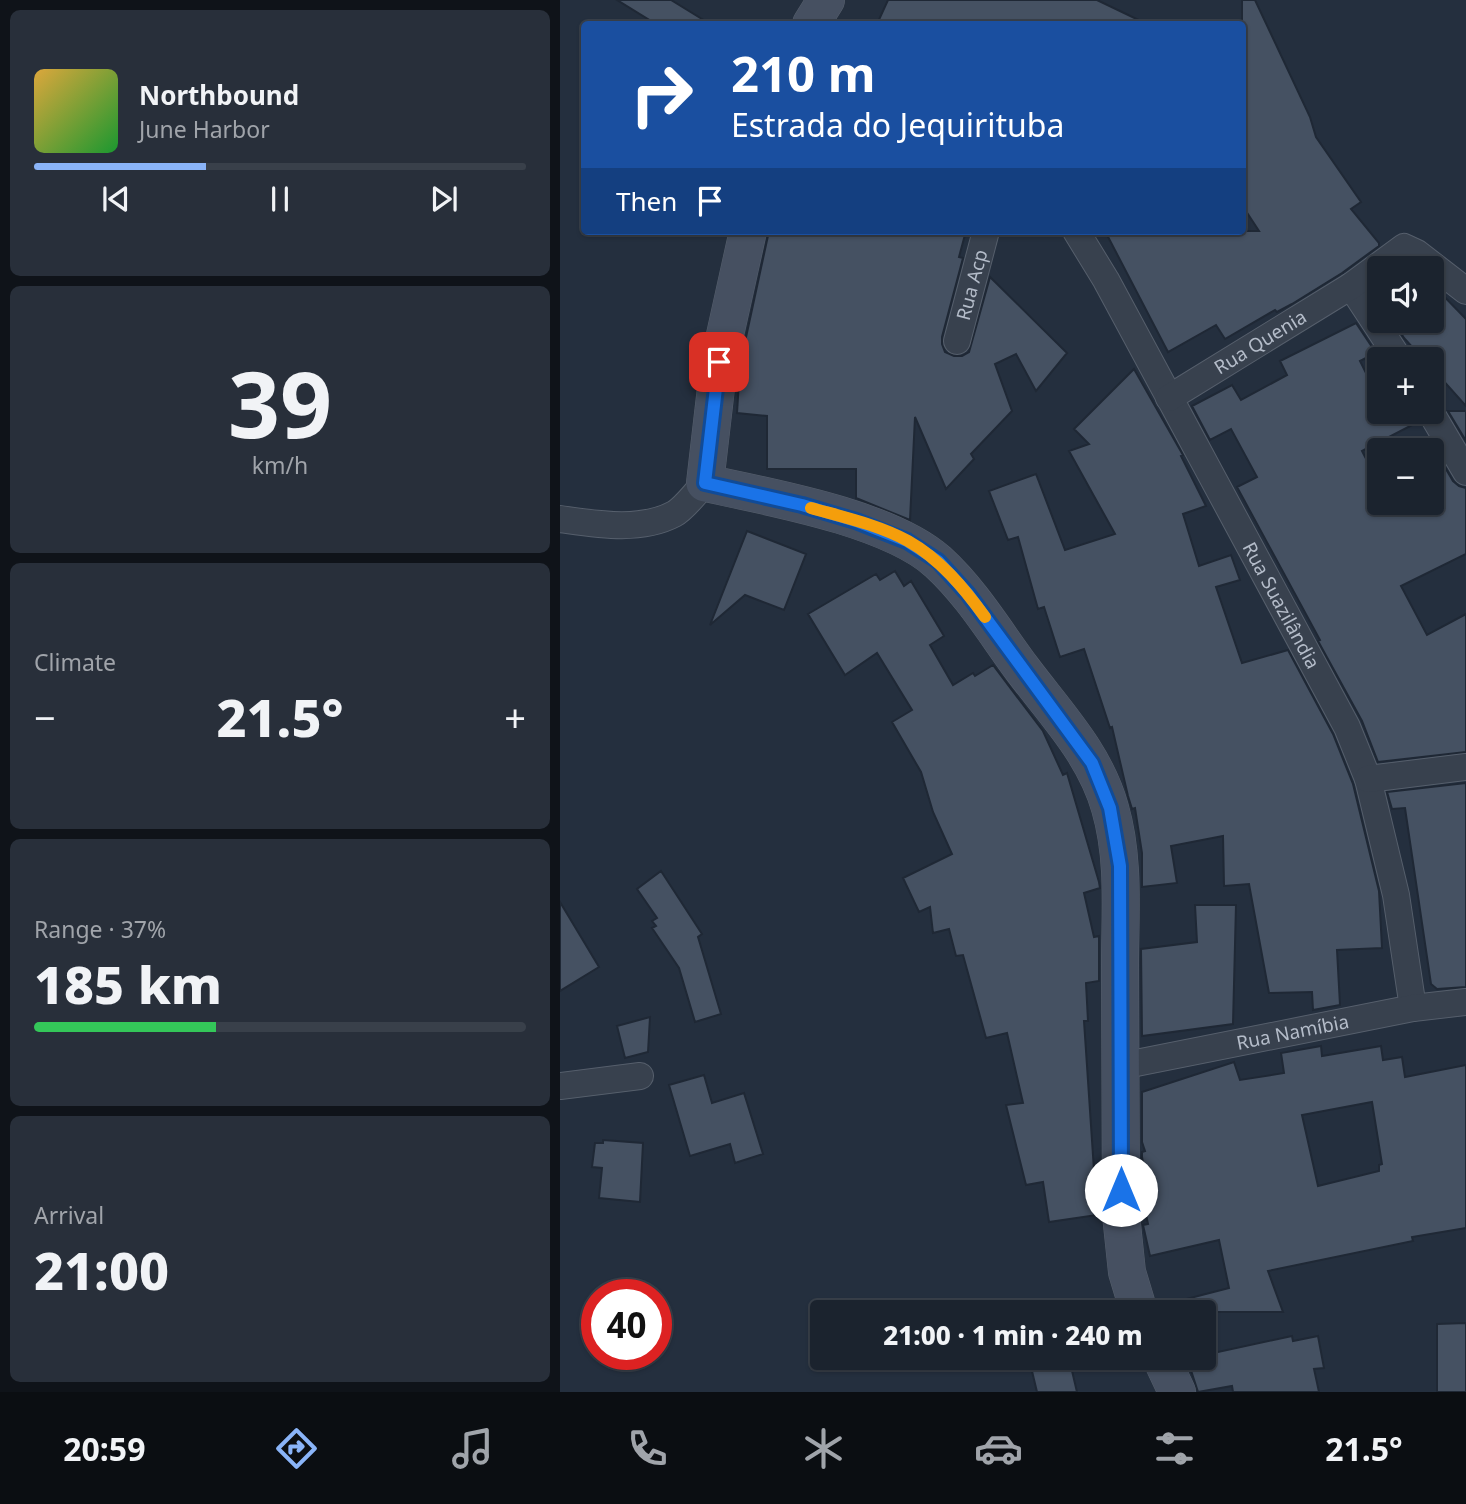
<!DOCTYPE html>
<html lang="en">
<head>
<meta charset="utf-8">
<style>
	:root { --surface:#1b232e; --page:#282f3a; --text:#f1f3f6; --muted:#a0a4aa; --line:#39404a; --accent:#8ab4f8 }
	body { margin:0; font-family:"Noto Sans",sans-serif; background:var(--page); color:var(--text); height:100vh; display:flex; flex-direction:column; font-size:26px; white-space:nowrap }
	* { box-sizing:border-box; margin:0 }
	p { font-size:23px; color:var(--muted) }
	.icon { flex:none; width:38px; height:38px; fill:none; stroke:currentColor; stroke-width:2; stroke-linecap:round; stroke-linejoin:round }
	.map { position:relative; flex:1; overflow:hidden }
	.sheet { display:flex; flex-direction:column; gap:10px; padding:10px; background:#0f1319; width:560px }
	.sheet>* { flex:none }
	.hud { position:absolute; left:21px; top:21px; width:665px; height:214px; border-radius:7px; box-shadow:0 2px 5px #0004,0 0 0 2px var(--line); background:#1a4fa0; color:#fff; overflow:hidden }
	.controls { position:absolute; left:807px; top:256px; display:grid; gap:14px }
	.controls a { display:grid; place-items:center; width:77px; height:77px; border-radius:7px; background:var(--surface); box-shadow:0 2px 5px #0004,0 0 0 2px var(--line); font-size:35px }
	.speed { position:absolute; left:21px; top:1279px; display:flex; gap:14px; font-size:35px; font-weight:700; text-align:center }
	.speed>* { display:grid; place-content:center; width:91px; height:91px; border-radius:50%; background:var(--surface); box-shadow:0 2px 5px #0004,0 0 0 2px var(--line); line-height:1 }
	.speed .limit { border:10px solid #d22; background:#fff; color:#111 }
	.pin { position:absolute; display:grid; place-items:center; width:60px; height:60px; color:#fff; margin:-30px; border-radius:14px; box-shadow:0 4px 10px #0006 }
	.me { position:absolute; width:77px; margin:-38px; rotate:0deg; stroke-linejoin:round; filter:drop-shadow(0 0 5px #0008) }
	.turn { display:flex; align-items:center; gap:24px; height:147px; padding:0 35px; font-size:32px }
	.turn .icon { width:91px; height:91px; stroke-width:2.5 }
	.turn b { display:block; font-size:49px; line-height:60px }
	.then { display:flex; align-items:center; height:66px; padding:0 35px; background:#0003; gap:14px; font-size:26px }
	.big { font-size:52px; font-weight:800; line-height:1.1 }
	.sheet .widget { flex:1; display:flex; flex-direction:column; justify-content:center; gap:10px; min-width:0; padding:0 24px; border-radius:10px; background:var(--page) }
	.sheet .dial { align-items:center; gap:0 }
	.dial b { font-size:91px; line-height:1 }
	.song { display:flex; align-items:center; gap:21px }
	.cover { width:84px; height:84px; border-radius:10px; background:linear-gradient(135deg,hsl(40 70% 55%),hsl(130 70% 35%)) }
	.played { height:7px; border-radius:4px; background:linear-gradient(90deg,var(--accent) 35%,var(--line) 35%) }
	.keys { display:flex; justify-content:space-around; direction:ltr }
	.heat { display:flex; justify-content:space-between; align-items:center; font-size:38px; direction:ltr }
	.charge { height:10px; border-radius:5px; background:linear-gradient(90deg,#34c759 37%,var(--line) 0) }
	.trip { position:absolute; left:250px; top:1300px; width:406px; height:70px; border-radius:7px; background:var(--surface); box-shadow:0 2px 5px #0004,0 0 0 2px var(--line); font-weight:800; line-height:70px; text-align:center }
	.tabs { display:flex; height:112px; justify-content:space-around; align-items:center; background:#0b0e12; color:var(--muted) }
	.tabs .icon { width:49px; height:49px }
	.tabs .on { color:var(--accent) }
	.tabs b { font-size:32px; color:var(--text) }
	main { display:flex; flex:1; min-height:0 }
	.map>svg:first-child { display:block }
	.building { fill:#455162; stroke:#1f2835; stroke-width:2; fill-rule:evenodd }
	.lines { fill:none; stroke-linecap:round; stroke-linejoin:round }
	.street-casing { stroke:#565f6c; stroke-width:28 }
	.secondary-casing { stroke:#565f6c; stroke-width:38 }
	.street { stroke:#38414e; stroke-width:26 }
	.secondary { stroke:#465061; stroke-width:37 }
	.route-casing { stroke:#114b97; stroke-width:18 }
	.route { stroke:#1a73e8; stroke-width:12 }
	.slow { stroke:#f59e0b; stroke-width:12 }
	.labels { text-anchor:middle; dominant-baseline:central; stroke-width:6; stroke-linejoin:round; paint-order:stroke }
	.street-label { font-size:19px; fill:#b4bcc9; stroke:#1d2633 }
</style>
</head>
<body>
<main>
<section class="sheet">
<div class="widget">
<div class="song"><i class="cover"></i><div><b>Northbound</b><p>June Harbor</p></div></div>
<div class="played"></div>
<div class="keys"><svg class="icon" aria-label="previous" viewBox="0 0 24 24"><path d="M18 5L8 12l10 7zM5 5v14"/></svg><svg class="icon" aria-label="pause" viewBox="0 0 24 24"><path d="M8 5v14M16 5v14"/></svg><svg class="icon" aria-label="next" viewBox="0 0 24 24"><path d="M6 5l10 7-10 7zM19 5v14"/></svg></div>
</div>
<div class="widget dial"><b>39</b><p>km/h</p></div>
<div class="widget"><p>Climate</p>
<div class="heat"><a>−</a><b class="big">21.5°</b><a>+</a></div>
</div>
<div class="widget"><p>Range · 37%</p><b class="big">185 km</b><div class="charge"></div></div>
<div class="widget"><p>Arrival</p><b class="big">21:00</b></div>
</section>
<div class="map">
<svg width="906" height="1392" viewBox="0 0 906 1392">
	<rect width="100%" height="100%" fill="#242f3e"/>
	<path class="building" d="M57,0H111L150,24H96Z
		M328,0H537L587,24H317Z
		M682,0H695L750,117L756,137L801,202L791,209L819,243V246L782,273L732,304L717,312L715,310L665,339L656,325L608,352L545,231H699L682,205Z
		M209,231H406L399,257L403,258L382,337V344L385,352L394,356H402L409,352L430,277L507,353L476,391L456,354L435,364L452,411L411,454L414,459L386,489L355,417L350,520L296,498V469H207V416L177,413L180,365Z
		M872,284L906,319V406L872,368V359H863L844,338L834,322L872,320Z
		M796,323L816,353L800,361L819,399V411H854L858,422L802,451L819,484V502H872V445L893,481L899,486L906,488V554L841,586L867,635L906,614V752L818,762L802,721L758,641L760,640L677,487L697,477L671,429L650,440L632,406L672,385L681,400L727,375L720,361Z
		M574,369L623,455L621,456L646,506L623,514L639,566L671,555L680,580L656,587L682,663L728,650L773,734L793,784L819,891L822,948L777,950L780,1005L753,1010L752,992L709,993L689,884L664,886L663,836L611,846L617,883L582,887V853L575,808L572,809L568,796L552,727L550,728L524,649L500,657L484,607L478,609L458,537L448,540L429,491L476,474L505,550L555,534L509,451L529,444L514,429Z
		M888,411H906V441Z
		M187,531L246,554L224,610L185,595L150,625Z
		M335,571L344,586L351,581L384,636L370,645L393,685L413,673L415,676L433,665L483,731L503,775L507,773L539,882L540,888L524,893L534,937L539,936V981L526,983L528,1021H524L537,1215L489,1222L483,1182L466,1185L446,1105L463,1103L447,1033L426,1038L403,955L396,956L389,929L373,933L370,907L359,912L343,878L392,854L373,812L361,772L332,722L352,710L317,653L285,675L248,614L316,574L320,580Z
		M906,783V987L877,989L871,984L845,808L832,809L827,792Z
		M101,871L142,934L138,937L161,1014L135,1022L119,968L92,928L96,926L92,921L97,918L77,889Z
		M0,902L39,967L0,991Z
		M635,905H676L673,1024L582,1036L581,949L637,942Z
		M90,1017L88,1052L65,1058L57,1026Z
		M761,1046L762,1056L821,1046L823,1060L842,1057L845,1077L906,1065V1228L852,1237L853,1241L708,1271L723,1312H608L607,1304L669,1288L659,1240L590,1256L583,1225L588,1224L585,1210L590,1209L584,1188L587,1187L582,1157V1152L585,1151L582,1142V1092L674,1062L680,1080L724,1073L721,1053ZM812,1102L822,1164L819,1165V1171L758,1186L742,1115Z
		M144,1075L152,1103L184,1093L203,1154L175,1163L170,1144L130,1156L109,1085Z
		M43,1140L83,1143L80,1202L39,1198L42,1168L32,1167L35,1143H43Z
		M906,1323V1392H877V1324Z
		M732,1336L733,1341L758,1336L764,1368L754,1369L759,1392H673L672,1386L638,1392L627,1358H644V1355Z
		M491,1358H509L517,1392H477L471,1367Z"/>
	<g class="lines">
		<g class="street-casing">
			<g id="street">
				<path id="s1" d="M516,231L546,280L787,727L808,779L836,895L853,1008"/>
				<path d="M791,286L839,359"/>
				<path id="s2" d="M397,341L426,231"/>
				<path id="s3" d="M609,398L791,286L844,247L857,253L906,291"/>
				<path d="M870,411L906,472"/>
				<path d="M0,519C36,524 80,532 114,514C125,508 136,492 145,483"/>
				<path d="M808,779L906,767"/>
				<path id="s4" d="M561,1066L853,1008L906,1002"/>
				<path d="M0,1086L80,1076"/>
			</g>
		</g>
		<g class="secondary-casing">
			<path id="secondary" d="M251,24L266,0
				M188,231L159,362L145,483C210,497 329,518 378,562C412,593 436,634 463,670C496,714 535,754 550,808C565,859 560,914 560,966C561,1049 561,1132 561,1215L567,1272L579,1312
				M601,1358L617,1392"/>
		</g>
		<use href="#street" class="street"/>
		<use href="#secondary" class="secondary"/>
	</g>
	<g class="lines">
		<g class="route-casing">
			<path id="route" d="M159,362L145,483L242,505L296,521L347,541L378,561L408,594L532,763L550,808L560,866L561,1190"/>
		</g>
		<use href="#route" class="route"/>
		<path class="slow" d="M251,508C283,517 319,525 348,541C380,559 404,588 425,617"/>
	</g>
	<g class="labels">
		<g class="street-label">
			<text stroke="none"><textPath href="#s2" startOffset="58">Rua Acp</textPath></text>
			<text stroke="none"><textPath href="#s3" startOffset="107">Rua Quenia</textPath></text>
			<text stroke="none"><textPath href="#s1" startOffset="427">Rua Suazilândia</textPath></text>
			<text stroke="none"><textPath href="#s4" startOffset="175">Rua Namíbia</textPath></text>
		</g>
	</g>
</svg>
<div class="controls">
<a><svg class="icon" aria-label="sound" viewBox="0 0 24 24"><path d="M4 9h4l5-4v14l-5-4H4zM17 9q2 3 0 6"/></svg></a>
<a>+</a>
<a>−</a>
</div>
<div class="speed"><div class="limit">40</div></div>
<div class="pin" style="left:159px;top:362px;background:#d93025"><svg class="icon" aria-label="arrive" viewBox="0 0 24 24"><path d="M6 21V4h12l-3 4 3 4H6"/></svg></div>
<svg class="me" style="left:561px;top:1190px" viewBox="-20 -20 40 40"><circle r="19" fill="#fff"/><path d="M0-13L10 11 0 6-10 11z" fill="#1a73e8"/></svg>
<div class="trip">21:00 · 1 min · 240 m</div>
<div class="hud">
<div class="turn"><svg class="icon" aria-label="right" viewBox="0 0 24 24"><path d="M7 20v-9h11M14 6l5 5-5 5"/></svg><div><b>210 m</b>Estrada do Jequirituba</div></div>
<div class="then">Then<svg class="icon" aria-label="arrive" viewBox="0 0 24 24"><path d="M6 21V4h12l-3 4 3 4H6"/></svg></div>
</div>
</div>
</main>
<nav class="tabs">
<b>20:59</b>
<svg class="icon on" aria-label="directions" viewBox="0 0 24 24"><path d="M12 3l9 9-9 9-9-9zM9 14v-3h6M13 9l2 2-2 2"/></svg>
<svg class="icon" aria-label="music" viewBox="0 0 24 24"><path d="M9 18V5l10-2v13"/><circle cx="6" cy="18" r="3"/><circle cx="16" cy="16" r="3"/></svg>
<svg class="icon" aria-label="phone" viewBox="0 0 24 24"><path d="M5 4h4l2 5-3 2q2 4 5 5l2-3 5 2v4C11 20 4 13 5 4z"/></svg>
<svg class="icon" aria-label="climate" viewBox="0 0 24 24"><path d="M12 3v18M4 7l16 10M4 17L20 7"/></svg>
<svg class="icon" aria-label="car" viewBox="0 0 24 24"><path d="M5 17H2v-5l4-1 3-4h7l3 4 3 1v5h-3M9 17h6M6 11h13"/><circle cx="7" cy="17" r="2"/><circle cx="17" cy="17" r="2"/></svg>
<svg class="icon" aria-label="filters" viewBox="0 0 24 24"><path d="M4 7h16M4 17h16"/><circle cx="9" cy="7" r="2"/><circle cx="15" cy="17" r="2"/></svg>
<b>21.5°</b>
</nav>
</body>
</html>
